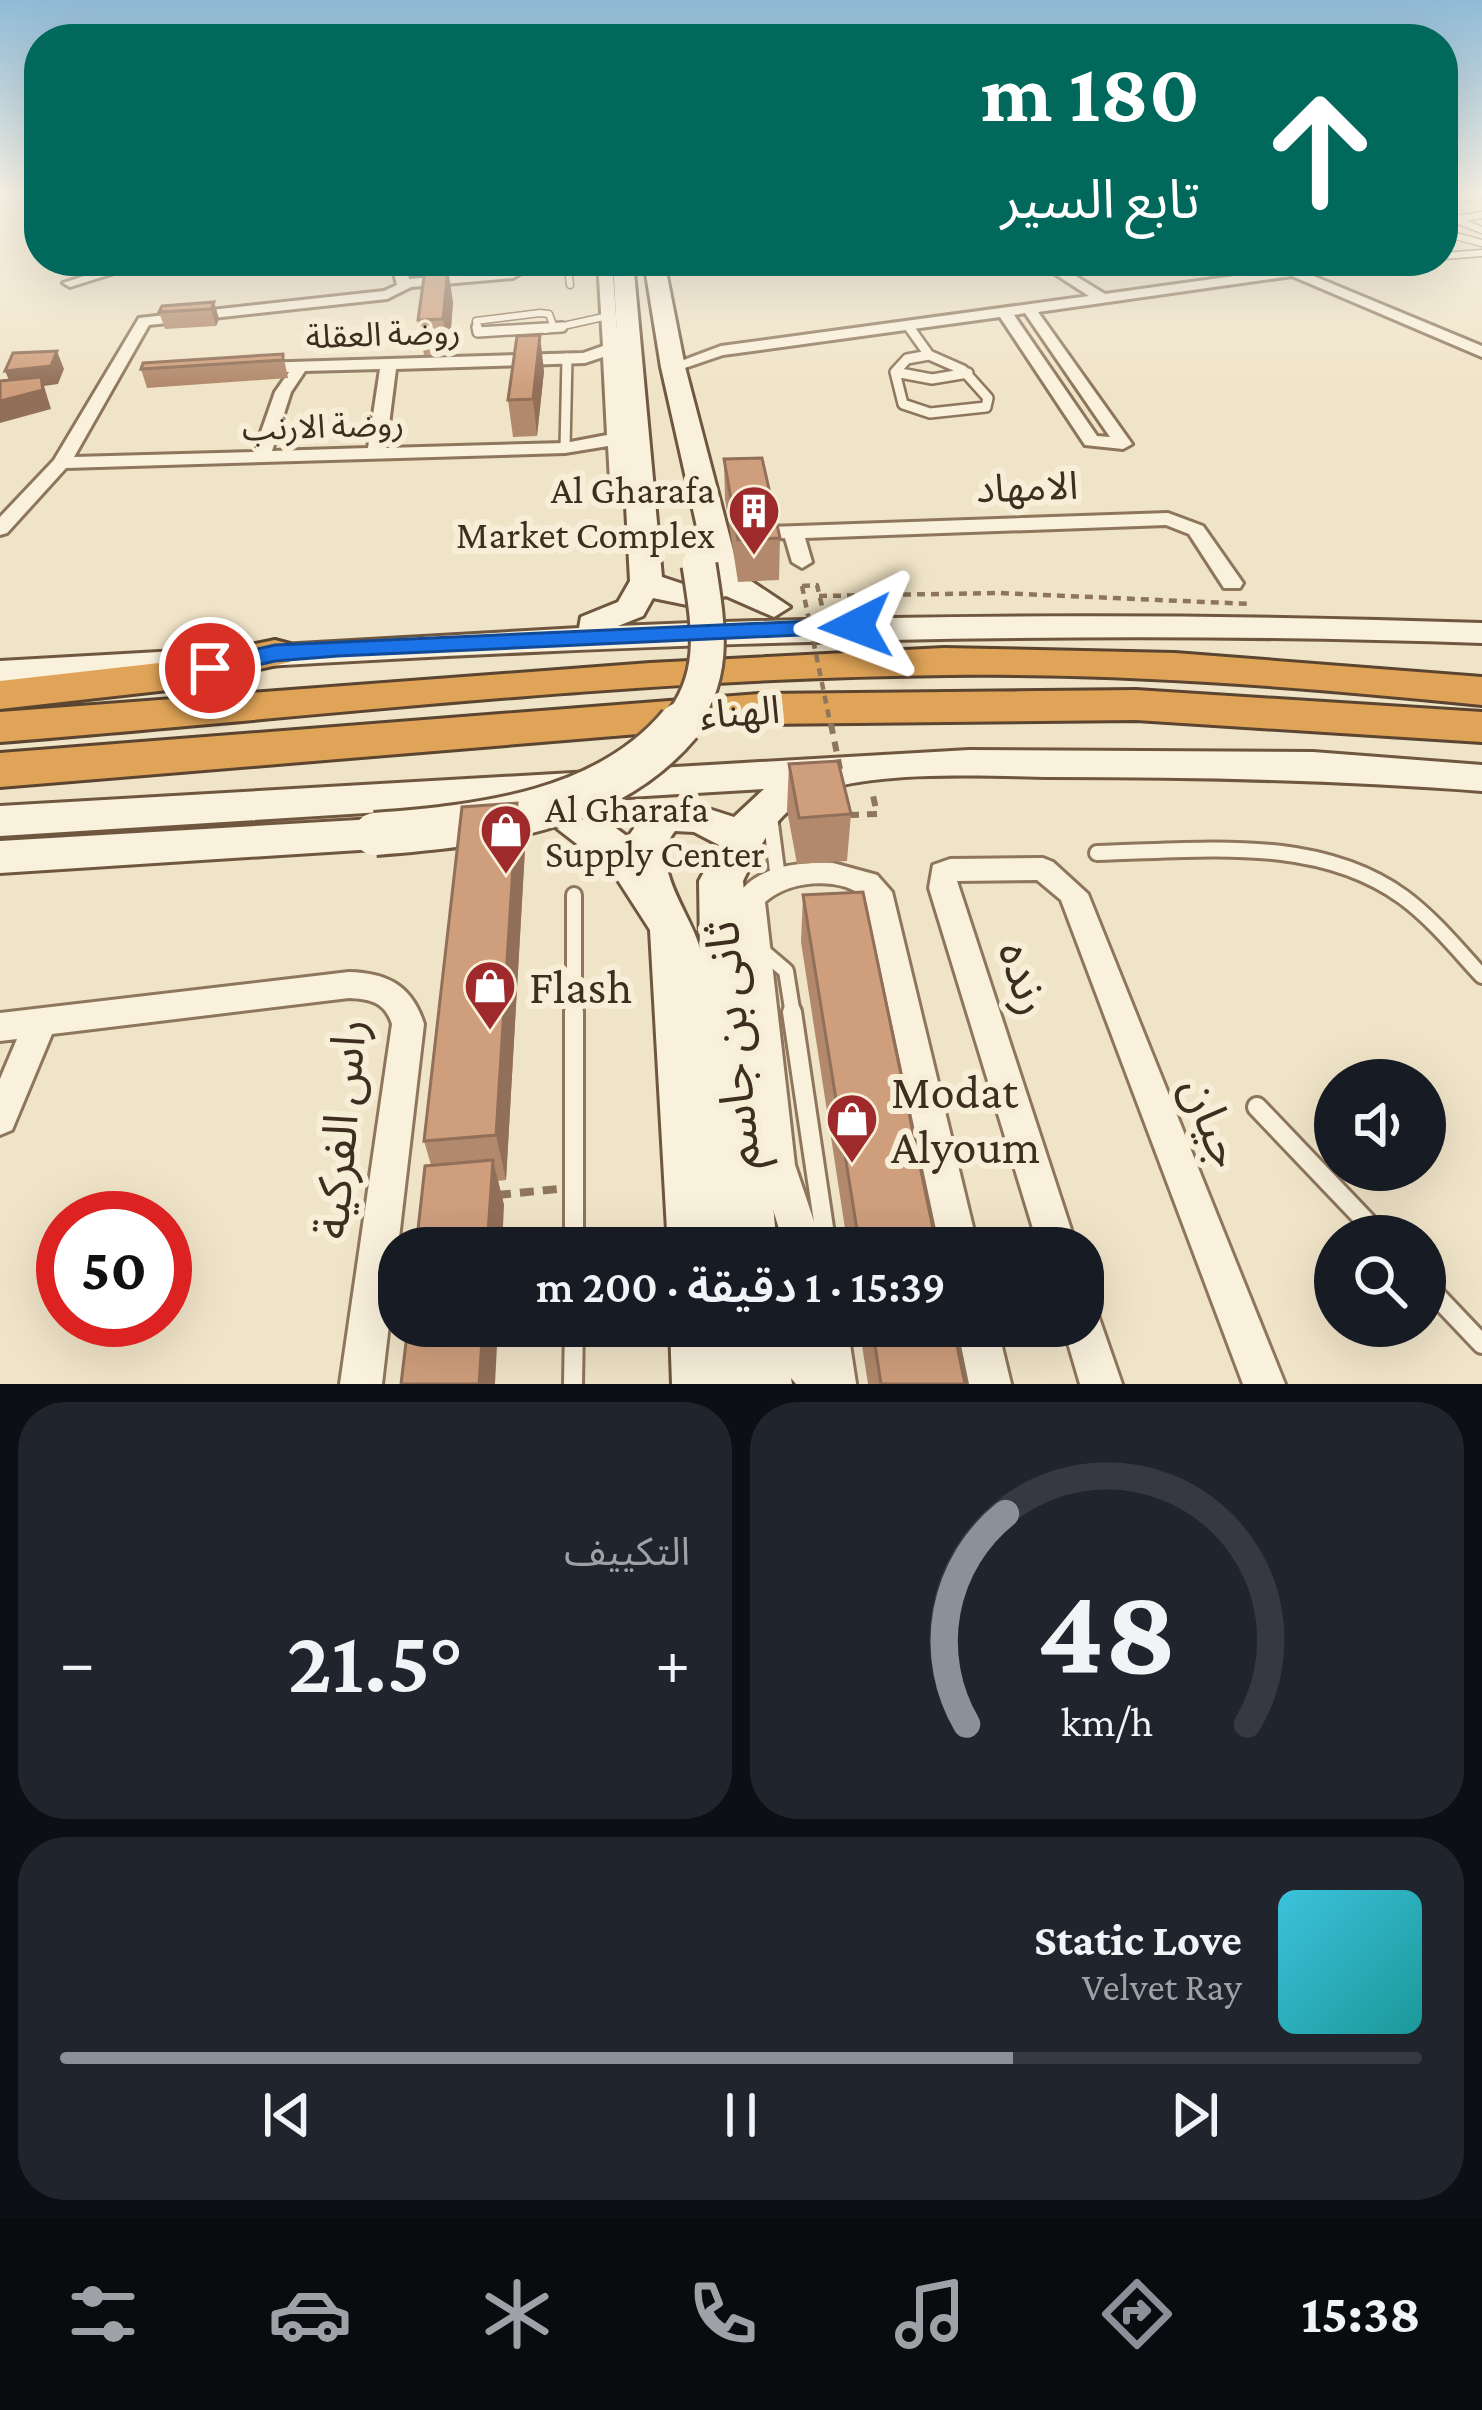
<!DOCTYPE html>
<html lang="ar">
<head>
<meta charset="utf-8">
<style>
	:root { --surface:#171b24; --page:#20242c; --text:#f1f3f6; --muted:#9ea1a6; --line:#363941; --accent:#8c9099 }
	body { margin:0; font-family:"Crimson Pro","Noto Sans Arabic",serif; background:var(--page); color:var(--text); direction:rtl; height:100vh; display:flex; flex-direction:column; font-size:45px; white-space:nowrap }
	* { box-sizing:border-box; margin:0 }
	p { font-size:39px; color:var(--muted) }
	.icon { flex:none; width:66px; height:66px; fill:none; stroke:currentColor; stroke-width:2; stroke-linecap:round; stroke-linejoin:round }
	.map { position:relative; height:1384px; overflow:hidden; direction:ltr }
	.details { display:flex; flex-direction:column; gap:18px; padding:18px; background:#0d0f14; flex:1 }
	.details>* { flex:none }
	.top-card { position:absolute; left:24px; top:24px; width:1434px; height:252px; border-radius:48px; box-shadow:0 12px 48px #0002; direction:rtl; background:#00695c; color:#fff; overflow:hidden }
	.fabs { position:absolute; left:1314px; top:1059px; display:grid; gap:24px }
	.fabs a { display:grid; place-items:center; width:132px; height:132px; border-radius:50%; background:var(--surface); box-shadow:0 12px 48px #0002; font-size:60px }
	.speed { position:absolute; left:36px; top:1191px; display:flex; gap:24px; font-size:60px; font-weight:700; text-align:center }
	.speed>* { display:grid; place-content:center; width:156px; height:156px; border-radius:50%; background:var(--surface); box-shadow:0 12px 48px #0002; line-height:1 }
	.speed .limit { border:18px solid #d22; background:#fff; color:#111 }
	.pin { position:absolute; display:grid; place-items:center; width:102px; height:102px; color:#fff; margin:-51px; border:6px solid #fff; border-radius:50%; box-shadow:0 3px 12px #0007 }
	.me { position:absolute; width:132px; margin:-66px; rotate:267deg; stroke-linejoin:round; filter:drop-shadow(0 0 9px #0008) }
	.turn { display:flex; align-items:center; gap:42px; height:252px; padding:0 60px; font-size:54px }
	.turn .icon { width:156px; height:156px; stroke-width:2.5 }
	.turn b { display:block; font-size:84px; line-height:102px }
	.big { font-size:90px; font-weight:600; line-height:1.1 }
	.details .tile { flex:1; display:flex; flex-direction:column; justify-content:center; gap:18px; min-width:0; padding:0 42px; border-radius:48px; background:var(--page) }
	.details .dial { align-items:center; gap:0 }
	.dial svg { height:312px; overflow:visible; fill:none; stroke:var(--line); stroke-width:7; stroke-linecap:round; text-anchor:middle }
	.dial text { fill:var(--text); stroke:none }
	.song { display:flex; align-items:center; gap:36px }
	.cover { width:144px; height:144px; border-radius:18px; background:linear-gradient(135deg,hsl(190 70% 55%),hsl(180 70% 35%)) }
	.played { height:12px; border-radius:6px; background:linear-gradient(90deg,var(--accent) 70%,var(--line) 70%) }
	.keys { display:flex; justify-content:space-around; direction:ltr }
	.heat { display:flex; justify-content:space-between; align-items:center; font-size:66px; direction:ltr }
	.details .tiles { flex:1; display:grid; gap:18px; grid-template-columns:1fr 1fr }
	.tile:last-child { grid-column:span 2 }
	.trip { position:absolute; left:378px; top:1227px; width:726px; height:120px; border-radius:48px; background:var(--surface); box-shadow:0 12px 48px #0002; font-weight:600; line-height:120px; text-align:center; direction:rtl }
	.tab-bar { display:flex; height:192px; justify-content:space-around; align-items:center; background:#090b0e; color:var(--muted) }
	.tab-bar .icon { width:84px; height:84px }
	.tab-bar .current { color:var(--accent) }
	.tab-bar b { font-size:54px; color:var(--text) }
	.map>svg:first-child { display:block }
	.lines { fill:none; stroke-linecap:round; stroke-linejoin:round }
	.lane-far3-casing { stroke:#8d765c; stroke-width:9 }
	.lane-far2-casing { stroke:#8d765c; stroke-width:14 }
	.lane-far1-casing { stroke:#8d765c; stroke-width:20 }
	.lane-casing { stroke:#8d765c; stroke-width:24 }
	.street-casing { stroke:#8d765c; stroke-width:6 }
	.secondary-casing { stroke:#6f573f; stroke-width:6 }
	.highway-casing { stroke:#5b4430; stroke-width:6 }
	.path-far2 { stroke:#8d765c; stroke-width:4.5; stroke-dasharray:8 6; stroke-linecap:butt }
	.path-far1 { stroke:#8d765c; stroke-width:6; stroke-dasharray:10 8; stroke-linecap:butt }
	.path { stroke:#8d765c; stroke-width:8; stroke-dasharray:14 9; stroke-linecap:butt }
	.lane-far3 { stroke:#faf1dc; stroke-width:6 }
	.lane-far2 { stroke:#faf1dc; stroke-width:9 }
	.lane-far1 { stroke:#faf1dc; stroke-width:14 }
	.lane { stroke:#faf1dc; stroke-width:18 }
	.street { fill:#faf1dc; fill-rule:evenodd }
	.secondary { fill:#faf1dc; fill-rule:evenodd }
	.highway { fill:#e0a458; fill-rule:evenodd }
	.secondary-bridge-far1-casing { stroke:#6f573f; stroke-width:39; stroke-linecap:butt }
	.secondary-bridge-casing { stroke:#6f573f; stroke-width:48; stroke-linecap:butt }
	.path-bridge-far1 { stroke:#8d765c; stroke-width:4.5; stroke-dasharray:8 6; stroke-linecap:butt }
	.path-bridge { stroke:#8d765c; stroke-width:6; stroke-dasharray:10 8; stroke-linecap:butt }
	.secondary-bridge-far1 { stroke:#faf1dc; stroke-width:33 }
	.secondary-bridge { stroke:#faf1dc; stroke-width:42 }
	.wall { fill:#b2896c }
	.shaded-wall { fill:#916f58 }
	.building { fill:#cf9f7d; stroke:#916f58; stroke-width:3 }
	.route { fill:#1a73e8; stroke:#114b97; stroke-width:3 }
	.labels { text-anchor:middle; dominant-baseline:central; stroke-width:12; stroke-linejoin:round; paint-order:stroke }
	.far-street-label { font-size:33px; fill:#3d2e20; stroke:#f7eed8 }
	.street-label { font-size:39px; fill:#3d2e20; stroke:#f7eed8 }
	.poi-label { font-size:39px; fill:#3d2e20; stroke:#f7eed8; text-anchor:end }
	.near-street-label { font-size:48px; fill:#3d2e20; stroke:#f7eed8 }
	.near-poi-label { font-size:48px; fill:#3d2e20; stroke:#f7eed8; text-anchor:start }
</style>
</head>
<body>
<div class="map">
<svg width="1482" height="1384" viewBox="0 0 1482 1384">
	<rect width="100%" height="100%" fill="#f0e4c8"/>
	<g class="lines">
		<g class="lane-far3-casing">
			<path id="lane-far3" d="M1443,201L1482,195
				M1443,215L1482,230
				M1444,233L1482,243
				M1448,233L1444,229L1451,220L1482,215
				M1443,256L1482,253
				M1336,261L1380,270L1416,261
				M570,285L568,269L606,268
				M908,326L911,330
				M478,330L476,321L540,313L549,314L553,325
				M545,330L608,316"/>
		</g>
		<g class="lane-far2-casing">
			<path id="lane-far2" d="M477,327L478,332L562,327
				M909,327L929,355
				M929,355L963,370L988,398L986,407L930,413L903,404L895,372L907,359Z
				M895,372L932,379L968,373
				M565,448L567,358"/>
		</g>
		<g class="lane-far1-casing">
			<path id="lane-far1" d="M771,824L778,878
				M1097,853C1198,851 1316,834 1403,897C1433,919 1457,949 1482,976
				M574,895V1015
				M759,948L786,971L793,1015"/>
		</g>
		<g class="lane-casing">
			<path id="lane" d="M574,1012V1248
				M792,1012L827,1248
				M1257,1107L1380,1236
				M1425,1284L1482,1344
				M838,1326L847,1384
				M573,1384L574,1326"/>
		</g>
		<g class="street-casing">
			<path id="street" d="M131,261H153L70,287L63,283Z
				M391,261H405L409,279L513,270L520,274L513,278L411,287L387,299L149,325L74,457L254,452L275,392L289,372L252,371V365L258,363L583,353L603,346L598,261H612L628,480L649,507L646,511H632L610,481L608,446L565,453L66,468L7,533L0,535V517L54,460L139,318L384,291L397,285ZM603,357L607,435L565,443L386,448L396,369L585,363ZM380,369L368,448L272,451L291,392L305,371Z
				M1035,261H1051L1105,294L1278,270L1275,267L1282,263L1482,346V357L1292,276L1038,312L1132,444L1123,449L1085,445L1000,317L723,355L673,372L665,367L721,346L1089,296ZM1025,313L1110,437L1097,436L1014,315Z
				M1168,513L1203,526L1243,583L1240,588H1224L1189,534L1166,525L805,538L812,562L802,568L792,562L785,538L769,539L759,533L769,527Z
				M1043,858L1053,862L1088,894L1285,1384H1243L1061,900L1037,880L957,881L1077,1248H1039L929,888L933,865L950,859Z
				M833,863L877,875L892,892L978,1248H940L865,897C838,876 790,880 765,902L795,1165L823,1248H785L759,1165L735,899C754,866 798,862 833,863Z
				M349,972C388,973 412,986 424,1024L382,1384H340L392,1024C385,1002 370,999 349,998L52,1034L12,1130L0,1135V1079L17,1039L0,1041V1013Z
				M1083,1306L1097,1312L1122,1384H1080L1063,1326H1083Z
				M957,1326H997L1011,1384H969Z"/>
		</g>
		<g class="secondary-casing">
			<path id="secondary" d="M613,261H633L662,577L692,587L708,576L661,367L644,261H664L685,367L739,573L790,607L774,617L726,596L692,606L653,598L643,616L618,626C906,614 1194,613 1482,623V643C987,626 494,649 0,683V661L579,628L581,617L618,602L630,581Z
				M969,750L1313,752L1482,765V791C1338,780 1196,777 1052,777C989,776 850,768 801,801C771,821 758,850 743,881L777,1248H668L650,930L612,871L524,803L0,836V806ZM764,789L734,817L687,802L646,811L628,837L578,800ZM675,831L694,832L719,845L699,881L700,949C692,915 647,864 675,831Z
				M375,819L390,823L396,834L390,845L375,849L0,873V841Z
				M670,1326H826L850,1364L841,1384H796L791,1378L792,1384H672Z"/>
		</g>
		<g class="highway-casing">
			<path id="highway" d="M275,640L290,644L297,653L290,662L168,690L0,709V681L168,662Z
				M944,648L1175,653L1482,677V705C1305,687 1127,673 949,675C632,678 315,717 0,742V712L650,663Z
				M1136,690L1482,712V742L1136,720L759,724L0,787V753L759,694Z"/>
		</g>
		<path class="path-far2" d="M802,586L817,585L822,606
			M819,596L999,593L1251,604"/>
		<path class="path-far1" d="M849,815L877,814L872,791"/>
		<path class="path" d="M497,1195L558,1189"/>
		<use href="#lane-far3" class="lane-far3"/>
		<use href="#lane-far2" class="lane-far2"/>
		<use href="#lane-far1" class="lane-far1"/>
		<use href="#lane" class="lane"/>
		<use href="#street" class="street"/>
		<use href="#secondary" class="secondary"/>
		<use href="#highway" class="highway"/>
		<g class="secondary-bridge-far1-casing">
			<path id="secondary-bridge-far1" d="M677,727C719,677 708,624 699,565"/>
		</g>
		<g class="secondary-bridge-casing">
			<path id="secondary-bridge" d="M375,834C482,826 607,812 680,724"/>
		</g>
		<path class="path-bridge-far1" d="M802,586L831,727"/>
		<path class="path-bridge" d="M831,724L841,774"/>
		<use href="#secondary-bridge-far1" class="secondary-bridge-far1"/>
		<use href="#secondary-bridge" class="secondary-bridge"/>
	</g>
	<path class="wall" d="M214,302L219,319L216,326L165,329L159,312Z
		M453,302L449,354L424,355L418,320Z
		M283,354L288,378L147,388L141,369Z
		M544,371L537,436L513,437L508,400Z
		M724,459L780,538L779,580L738,582L725,499Z
		M789,764L851,814L847,861L797,864L787,810Z
		M525,849L506,1180L498,1181L504,1205L431,1165L424,1141Z
		M803,895L937,1248H848L801,942Z
		M859,1326H953L965,1384H868Z"/>
	<path class="shaded-wall" d="M448,269L453,302L449,354L443,319Z
		M214,302L219,319L216,326L211,309Z
		M540,335L544,371L537,436L533,399Z
		M57,351L64,369L58,384L44,386L51,409L0,423V401L13,389L5,371Z
		M517,803L525,849L506,1180L496,1135Z
		M493,1160L504,1205L502,1248H487Z
		M483,1326H498L495,1384H479Z"/>
	<path class="building" d="M448,269L443,319L418,320L425,270Z
		M214,302L211,309L159,312L162,306Z
		M540,335L533,399L508,400L517,336Z
		M57,351L51,366L5,371L13,353Z
		M283,354V360L141,369L143,363Z
		M41,377L43,390L0,401V381Z
		M762,458L780,538L738,540L724,459Z
		M838,761L851,814L799,818L789,764Z
		M517,803L496,1135L424,1141L462,807Z
		M863,892L937,1248H860L803,895Z
		M493,1160L487,1248H416L425,1166Z
		M408,1326H483L479,1384H401Z
		M872,1326H953L965,1384H881Z"/>
	<linearGradient id="sky" x2="0" y2="1"><stop stop-color="#8fbad6"/><stop offset="0.5" stop-color="#f8f3e6"/><stop offset="1" stop-color="#f8f3e6" stop-opacity="0"/></linearGradient>
	<rect width="1482" height="388" fill="url(#sky)"/>
	<path class="route" d="M856,619L865,621V632L338,656L275,661L210,676L197,668L201,662L275,645Z"/>
	<defs>
		<g id="building-pin" transform="scale(2.7)"><path d="M0 17L-7.5 6A9.5 9.5 0 1 1 7.5 6Z" fill="#9e2a2b" stroke="#f7eed8"/><path d="M-4-6H4V6H1V3H-1V6H-4ZM-2.5-4.3h1.7v1.8h-1.7ZM.8-4.3h1.7v1.8H.8ZM-2.5-1h1.7V.8h-1.7ZM.8-1h1.7V.8H.8Z" fill="#fff"/></g>
		<g id="shop-pin" transform="scale(2.7)"><path d="M0 17L-7.5 6A9.5 9.5 0 1 1 7.5 6Z" fill="#9e2a2b" stroke="#f7eed8"/><path d="M-5-2.5h2.3a2.7 3.5 0 0 1 5.4 0H5L5.5 6h-11ZM-1.5-2.5h3a1.5 2.3 0 0 0-3 0Z" fill="#fff"/></g>
	</defs>
	<g fill-rule="evenodd">
		<use href="#building-pin" x="754" y="511"/>
		<use href="#shop-pin" x="506" y="830"/>
		<use href="#shop-pin" x="490" y="986"/>
		<use href="#shop-pin" x="852" y="1119"/>
	</g>
	<g class="labels">
		<g class="far-street-label">
			<text transform="translate(383 334) rotate(-2)">روضة العقلة</text>
			<text transform="translate(323 426) rotate(-2)">روضة الارنب</text>
		</g>
		<g class="street-label">
			<text transform="translate(1027 487) rotate(-2)">الامهاد</text>
			<text transform="translate(740 712) rotate(-4)">الهناء</text>
		</g>
		<g class="poi-label">
			<text x="715" y="489">Al Gharafa<tspan x="715" dy="45">Market Complex</tspan></text>
			<text x="545" y="808" text-anchor="start">Al Gharafa<tspan x="545" dy="45">Supply Center</tspan></text>
		</g>
		<g class="near-street-label">
			<text transform="translate(1025 978) rotate(72)">رنده</text>
			<text transform="translate(732 1045) rotate(-95)">ثانى بن جاسم</text>
			<text transform="translate(1213 1122) rotate(69)">جيان</text>
			<text transform="translate(340 1129) rotate(-85)">راس الفركية</text>
		</g>
		<g class="near-poi-label">
			<text x="529" y="986">Flash</text>
			<text x="891" y="1091">Modat<tspan x="891" dy="55">Alyoum</tspan></text>
		</g>
	</g>
</svg>
<div class="fabs">
<a><svg class="icon" aria-label="sound" viewBox="0 0 24 24"><path d="M4 9h4l5-4v14l-5-4H4zM17 9q2 3 0 6"/></svg></a>
<a><svg class="icon" aria-label="search" viewBox="0 0 24 24"><circle cx="10" cy="10" r="6"/><path d="M15 15l6 6"/></svg></a>
</div>
<div class="speed"><div class="limit">50</div></div>
<div class="pin" style="left:210px;top:668px;background:#d93025"><svg class="icon" aria-label="arrive" viewBox="0 0 24 24"><path d="M6 21V4h12l-3 4 3 4H6"/></svg></div>
<svg class="me" style="left:856px;top:626px" viewBox="-20 -20 40 40"><path d="M0-17L14 15 0 8-14 15z" fill="#1a73e8" stroke="#fff" stroke-width="4"/></svg>
<div class="trip">15:39 · 1 دقيقة · 200 m</div>
<div class="top-card">
<div class="turn"><svg class="icon" aria-label="ahead" viewBox="0 0 24 24"><path d="M12 20V5M6 11l6-6 6 6"/></svg><div><b>180 m</b>تابع السير</div></div>
</div>
</div>
<section class="details">
<div class="tiles">
<div class="tile dial"><svg viewBox="0 0 100 80">
<path d="M14 69A42 42 0 1 1 86 69"/>
<path d="M14 69A42 42 0 0 1 24 15" stroke="#8c9099"/>
<text x="50" y="56" font-size="32" font-weight="700">48</text>
<text x="50" y="72" font-size="11">km/h</text>
</svg></div>
<div class="tile"><p>التكييف</p>
<div class="heat"><a>−</a><b class="big">21.5°</b><a>+</a></div>
</div>
<div class="tile">
<div class="song"><i class="cover"></i><div><b>Static Love</b><p>Velvet Ray</p></div></div>
<div class="played"></div>
<div class="keys"><svg class="icon" aria-label="previous" viewBox="0 0 24 24"><path d="M18 5L8 12l10 7zM5 5v14"/></svg><svg class="icon" aria-label="pause" viewBox="0 0 24 24"><path d="M8 5v14M16 5v14"/></svg><svg class="icon" aria-label="next" viewBox="0 0 24 24"><path d="M6 5l10 7-10 7zM19 5v14"/></svg></div>
</div>
</div>
</section>
<nav class="tab-bar">
<b>15:38</b>
<svg class="icon current" aria-label="directions" viewBox="0 0 24 24"><path d="M12 3l9 9-9 9-9-9zM9 14v-3h6M13 9l2 2-2 2"/></svg>
<svg class="icon" aria-label="music" viewBox="0 0 24 24"><path d="M9 18V5l10-2v13"/><circle cx="6" cy="18" r="3"/><circle cx="16" cy="16" r="3"/></svg>
<svg class="icon" aria-label="phone" viewBox="0 0 24 24"><path d="M5 4h4l2 5-3 2q2 4 5 5l2-3 5 2v4C11 20 4 13 5 4z"/></svg>
<svg class="icon" aria-label="climate" viewBox="0 0 24 24"><path d="M12 3v18M4 7l16 10M4 17L20 7"/></svg>
<svg class="icon" aria-label="car" viewBox="0 0 24 24"><path d="M5 17H2v-5l4-1 3-4h7l3 4 3 1v5h-3M9 17h6M6 11h13"/><circle cx="7" cy="17" r="2"/><circle cx="17" cy="17" r="2"/></svg>
<svg class="icon" aria-label="filters" viewBox="0 0 24 24"><path d="M4 7h16M4 17h16"/><circle cx="9" cy="7" r="2"/><circle cx="15" cy="17" r="2"/></svg>
</nav>
</body>
</html>
